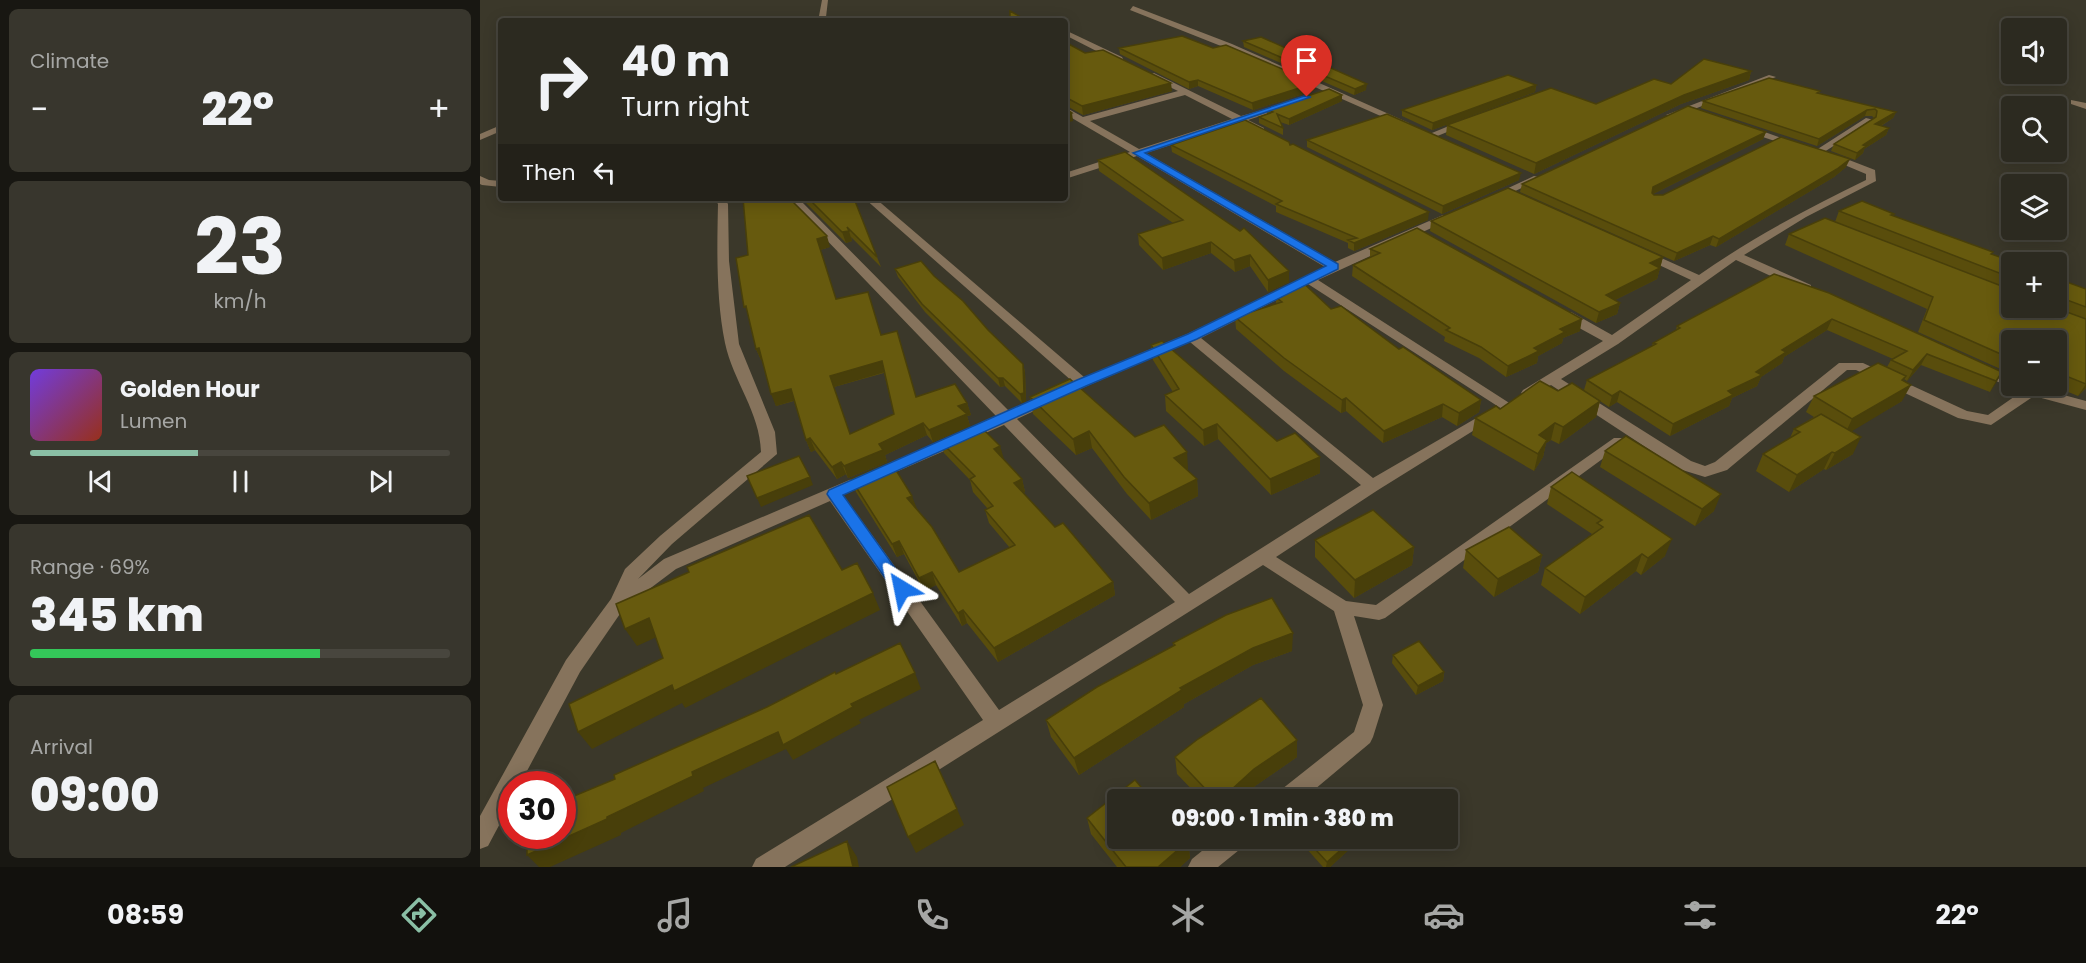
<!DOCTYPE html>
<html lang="en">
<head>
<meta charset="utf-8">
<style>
	:root { --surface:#2c2a20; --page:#38362d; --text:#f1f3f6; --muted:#a6a7a5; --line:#48463e; --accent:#8abfa5 }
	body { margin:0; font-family:Poppins,sans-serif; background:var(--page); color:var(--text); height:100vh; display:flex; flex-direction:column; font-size:22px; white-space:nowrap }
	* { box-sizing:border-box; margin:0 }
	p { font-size:20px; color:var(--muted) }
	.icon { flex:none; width:33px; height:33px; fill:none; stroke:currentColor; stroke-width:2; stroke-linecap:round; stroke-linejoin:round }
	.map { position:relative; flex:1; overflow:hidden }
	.panel { display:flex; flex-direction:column; gap:9px; padding:9px; background:#181712; width:480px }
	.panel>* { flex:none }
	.hud { position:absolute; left:18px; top:18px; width:570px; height:183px; border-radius:6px; box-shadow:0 3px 15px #0003,0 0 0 2px var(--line); background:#2c2a20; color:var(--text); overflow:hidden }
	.tools { position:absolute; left:1521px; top:18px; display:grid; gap:12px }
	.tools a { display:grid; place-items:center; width:66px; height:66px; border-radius:6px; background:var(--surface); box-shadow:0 3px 15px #0003,0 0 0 2px var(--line); font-size:30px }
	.speed { position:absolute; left:18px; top:771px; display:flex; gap:12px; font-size:30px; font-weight:700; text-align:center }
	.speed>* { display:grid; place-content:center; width:78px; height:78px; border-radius:50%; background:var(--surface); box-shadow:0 3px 15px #0003,0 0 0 2px var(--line); line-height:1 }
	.speed .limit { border:9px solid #d22; background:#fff; color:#111 }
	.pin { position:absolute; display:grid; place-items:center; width:51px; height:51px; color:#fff; margin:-62px -26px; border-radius:50% 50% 50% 0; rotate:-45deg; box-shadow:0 0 6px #0007 }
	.pin .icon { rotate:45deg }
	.me { position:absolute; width:66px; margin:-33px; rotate:325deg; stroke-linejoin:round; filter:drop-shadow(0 0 4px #0008) }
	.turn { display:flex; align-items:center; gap:21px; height:126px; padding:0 24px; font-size:27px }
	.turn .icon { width:78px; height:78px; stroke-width:2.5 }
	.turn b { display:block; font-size:42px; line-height:51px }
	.then { display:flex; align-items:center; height:57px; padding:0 24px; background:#0003; gap:12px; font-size:22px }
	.big { font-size:45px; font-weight:800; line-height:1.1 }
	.panel .widget { flex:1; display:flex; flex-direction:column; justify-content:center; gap:9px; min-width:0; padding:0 21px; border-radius:9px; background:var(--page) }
	.panel .dial { align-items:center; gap:0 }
	.dial b { font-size:78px; line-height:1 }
	.song { display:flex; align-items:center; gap:18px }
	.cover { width:72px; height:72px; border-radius:9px; background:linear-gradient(135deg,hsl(260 70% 55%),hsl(10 70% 35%)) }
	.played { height:6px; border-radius:3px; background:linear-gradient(90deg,var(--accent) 40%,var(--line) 40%) }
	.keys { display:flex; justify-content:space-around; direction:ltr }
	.heat { display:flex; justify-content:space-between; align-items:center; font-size:33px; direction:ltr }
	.charge { height:9px; border-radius:4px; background:linear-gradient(90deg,#34c759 69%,var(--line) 0) }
	.trip { position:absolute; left:627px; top:789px; width:351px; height:60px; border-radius:6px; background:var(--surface); box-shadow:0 3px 15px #0003,0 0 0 2px var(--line); font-weight:800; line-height:60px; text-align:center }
	.dock { display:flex; height:96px; justify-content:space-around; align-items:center; background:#12110d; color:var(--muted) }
	.dock .icon { width:42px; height:42px }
	.dock .on { color:var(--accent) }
	.dock b { font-size:27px; color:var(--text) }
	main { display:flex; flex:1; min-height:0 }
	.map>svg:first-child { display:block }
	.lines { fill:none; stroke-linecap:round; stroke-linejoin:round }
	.minor { fill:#86735c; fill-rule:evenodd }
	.wall { fill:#594d0c; fill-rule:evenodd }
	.shaded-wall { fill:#483f0a }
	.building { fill:#675a0e; stroke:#483f0a; stroke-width:1.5; fill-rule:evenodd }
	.route { fill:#1a73e8; stroke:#114b97; stroke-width:1.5 }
</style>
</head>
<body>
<main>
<section class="panel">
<div class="widget"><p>Climate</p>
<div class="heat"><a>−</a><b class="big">22°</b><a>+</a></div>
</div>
<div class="widget dial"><b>23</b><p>km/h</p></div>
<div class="widget">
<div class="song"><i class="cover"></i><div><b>Golden Hour</b><p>Lumen</p></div></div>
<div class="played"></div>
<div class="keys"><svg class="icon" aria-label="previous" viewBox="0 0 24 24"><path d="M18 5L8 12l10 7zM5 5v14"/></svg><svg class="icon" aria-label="pause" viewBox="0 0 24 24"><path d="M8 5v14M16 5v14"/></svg><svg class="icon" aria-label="next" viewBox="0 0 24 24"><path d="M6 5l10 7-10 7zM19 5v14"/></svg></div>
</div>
<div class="widget"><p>Range · 69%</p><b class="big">345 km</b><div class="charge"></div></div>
<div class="widget"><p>Arrival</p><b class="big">09:00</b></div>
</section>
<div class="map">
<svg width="1606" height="867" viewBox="0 0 1606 867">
	<rect width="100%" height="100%" fill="#3b382a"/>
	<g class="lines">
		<path class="minor" d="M342,0H348L346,17L342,21H333L339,16Z
			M653,6L752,44L929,123L921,125L746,48L650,10Z
			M585,30L642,57L643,59L636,61L585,35Z
			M674,73L761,116L808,103V107L768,120L784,128V132H778L759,123L666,153L855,262L963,215H971V219L838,280L1034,406L1027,410L1022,409L828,284L721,338L893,478L1005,413H1015L1017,416L898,490L796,557L866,601L896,605L1134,438H1144L1147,441L905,618L899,620L874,616L903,705L893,737L890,743L822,800H794L797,793L874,732L883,705L854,611L783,565L305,867H272L276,859L503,720L350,501L196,569L144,608L100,672L40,784H32V801L8,846L0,849V816L86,660L131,599L145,569L180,536L281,452C280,412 253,381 245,343C236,299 237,249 238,204L234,198H244L248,204L249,261L259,344L295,432L297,454L192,544L158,579L184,559L517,417L311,203V199H319L529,411L593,382L384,198H395L604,377L707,334L845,267L657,156L585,179V173L650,152L585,114V107L603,117L698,91L671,78V74ZM705,95L752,119L659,149L610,121ZM710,342L881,485L709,594L537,419L607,386ZM524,425L695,602L519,710L363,495Z
			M1289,75L1296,77L1194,117L1186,115Z
			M1591,100L1606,103V109L1591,104Z
			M1386,118L1394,120L1341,154L1333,152Z
			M981,121L989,123L955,137L947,135Z
			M21,125V131L0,140V134Z
			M1262,126H1268L1321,145L1313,147L1262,130Z
			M1351,153L1395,170L1396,181L1326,217L1264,255L1331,285V291H1323L1256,260L1138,344L1081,379L1211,461L1225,466L1235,462L1359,363H1383L1487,411L1508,415L1541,392L1536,388L1538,386H1550L1606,401V410L1554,396L1511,425L1478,418L1376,370H1367L1247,470L1225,477L1199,469L1071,385L1053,396H1043L1041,393L1043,390L1123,341L1081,318L1080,315L1081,312H1091L1132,335L1211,280L1160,256V252H1168L1219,275C1272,238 1328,208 1386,180V174L1348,158L1346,156Z
			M0,176L9,180L21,181V187L2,185L0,184Z
			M1054,176L1063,178L1018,199L1014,200L1009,197Z
			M1502,365L1532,377V386H1537H1527L1497,372L1495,369Z
			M738,838H767L764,846L738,867H708L712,859Z"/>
	</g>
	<path class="wall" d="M763,41L886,90L874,95L764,47Z
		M585,42L605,53L692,91L603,115L585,105Z
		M639,48H733L835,83V90L773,110L718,86L709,89L640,54Z
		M1271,71L1269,80L1201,104L1054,174L966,135L967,125L1116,104L1191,84Z
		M1056,85L1055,92L952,130L922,116V110Z
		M1340,91L1339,94L1416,112L1413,118L1401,126L1409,128L1406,135L1384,149L1383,153L1375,160L1351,151L1354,144L1394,118L1392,116H1385L1337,146L1221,108L1223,101Z
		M862,101L809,125L800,122L803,128V135L779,123V117L787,114V109Z
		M1286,132L1283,139L1173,194L1174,195H1183L1366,167L1354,177L1236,247L1230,245L1194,261L1040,192L1042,184Z
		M827,140L1039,180L962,214L827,147Z
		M691,145H810L948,220L874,251L868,248V243L796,212V206L692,152Z
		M618,160L809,271V282L788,292L770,266L755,272L731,253L683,270L659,245L658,234L693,223L619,171Z
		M321,198H371L397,257L401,267L371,237L372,241L366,243Z
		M1359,211L1414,214L1413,216L1532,262V308H1576V278L1606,289V388L1598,396L1574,386H1576V340H1532V367L1529,366L1525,371L1438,332L1447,309L1305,245L1309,234L1355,222Z
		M951,221L1183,257L1177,279L1135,300L1140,303L1137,314L1116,323L950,231Z
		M350,247L340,250L356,299L401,335L436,397L487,403L491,415L487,416L490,426L453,442L447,435L405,455L407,462L368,478L366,474L357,479L335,450L331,452L326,440L314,401L296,406L282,360H281L276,349L256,258ZM404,373L414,414L370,434L354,387Z
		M890,249L1100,331L1083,338L1082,343L1058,356L1057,363L1026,377L999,358L964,341L965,337L872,276L873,265L890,258Z
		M415,269L454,276L543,364L545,372L546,401L542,403L525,386L520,387L445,312L418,277Z
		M1294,274L1522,372L1510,392L1441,365L1427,381L1424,379L1422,401L1371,431L1373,454L1346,470L1344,469L1309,492L1276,471L1283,454L1310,438L1314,429L1334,417L1326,412L1334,396L1407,367L1411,360L1413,359L1347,330L1304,357L1302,363L1281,377L1277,386L1252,398L1249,406L1190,436L1137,402L1129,407L1120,401L1116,417L1079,444L1071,440L1066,443L1063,457L1054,471L992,435L995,418L1020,409L1104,390L1107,380L1172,346L1173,343L1196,330L1197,326Z
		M796,291L851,309L919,349L1001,400L999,412L977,426L962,417L903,443L866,411L861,413L804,371L756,329L755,317L797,304L796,303Z
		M671,345L797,441L840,473L791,495L738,439L724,446L686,411L685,395L693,392L673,360Z
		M550,397L655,437L708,469L707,470L717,479L718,496L671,520L647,494L612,448L596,455L553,414Z
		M460,441L523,459L542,479L545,492L543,493L575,527L633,582L635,595L518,662L487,623L482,626L456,585L444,591L424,554L417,557L376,492L371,479L437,509L479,572L530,548L509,523L505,510L508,509L493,492L490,480L464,453Z
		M1125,451L1234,511L1215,526L1120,467Z
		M1071,487L1185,556L1161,575L1156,571L1100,614L1061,585L1065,568L1112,534L1067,504Z
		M835,540L934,547L932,565L874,598L835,557Z
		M986,550L1062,555L1058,572L1014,597L983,568Z
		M693,643L812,651L773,665L704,704V707L599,775L571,737L566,720L693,646Z
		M913,655L964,672L963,681L936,695L912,663Z
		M817,740V757L775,786L760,800H722L697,774L695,757Z
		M607,818L708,841L710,858L700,867H637L611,834Z
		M817,838H874L873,846L850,867H843Z"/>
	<path class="shaded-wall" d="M1271,71L1269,80L1201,104L1054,174L1056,163L1204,95Z
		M718,80V86L709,89V82Z
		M691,83L692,91L603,115L602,106Z
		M835,83V90L773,110L772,103Z
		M887,84L886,90L874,95L875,89Z
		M1056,85L1055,92L952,130L953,123Z
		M862,95V101L809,125V119Z
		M1387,110L1385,116L1337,146L1339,139Z
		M1416,112L1413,118L1392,131L1395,124Z
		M592,113L593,121L585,123V115Z
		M1409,128L1406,135L1384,149L1383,153L1375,160L1377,153L1383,145Z
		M1286,132L1283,139L1171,195L1173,187Z
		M1370,159L1366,167L1354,177L1236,247L1239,239Z
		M1041,173L1039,180L962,214L963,206Z
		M949,212L948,220L874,251V243Z
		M369,231L372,241L366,243L362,232Z
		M347,236L350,247L340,250L337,239Z
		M1233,236L1230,245L1194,261L1197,253Z
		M731,242V253L683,270L682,258Z
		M770,255V266L755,272L754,260Z
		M1183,257L1180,268L1170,263Z
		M1180,268L1177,279L1123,306L1126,295Z
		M809,271V282L788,292V280Z
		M1140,303L1137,314L1116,323L1119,312Z
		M1102,319L1100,331L1083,338L1082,343L1058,356L1057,363L1026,377L1028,366L1080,329Z
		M1352,319L1347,330L1304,357L1302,363L1281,377L1277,386L1252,398L1249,406L1190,436L1193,424L1248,391L1302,350Z
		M279,348L284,359L281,360L276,349Z
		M1447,354L1441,365L1427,381L1433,370Z
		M402,361L405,372L354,387L350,376Z
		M543,364L545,372L546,401L542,403L540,394Z
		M1522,372L1516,383L1510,392L1516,381Z
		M1426,376L1417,393L1431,385L1422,401L1364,436L1372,419L1422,380Z
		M518,378H523L525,386L520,387Z
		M1606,384V388L1598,396Z
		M311,389L316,400L296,406L291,394Z
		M1140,391L1137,402L1129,407L1132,396Z
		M866,398V411L861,413L862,400Z
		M1001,400L999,412L977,426L979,413Z
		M1120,401L1116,417L1079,444L1083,427Z
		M487,403L491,415L487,416L490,426L453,442L449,430L478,406Z
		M963,404L962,417L903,443L904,431Z
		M443,423L447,435L405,455L407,462L368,478L364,466L399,444Z
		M1075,423L1071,440L1066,443L1063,457L1054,471L1058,454L1059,435Z
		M737,424L738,439L724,446L723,430Z
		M609,431L612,448L596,455L593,439Z
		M1381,437L1373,454L1346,470L1355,453Z
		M330,438L335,450L331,452L326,440Z
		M520,446L524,459L514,449Z
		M707,452L708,469L696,474L694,458Z
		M1352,452L1344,469L1309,492L1317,475Z
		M840,457V473L791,495L790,479Z
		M361,462L366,474L357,479L352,467Z
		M330,477L333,485L281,507L277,498Z
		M542,479L545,492L537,496L534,483Z
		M717,479L718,496L671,520L669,503Z
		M1241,494L1234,511L1215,526L1222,509Z
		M432,496L437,509L432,511L427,498Z
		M1192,539L1185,556L1161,575L1168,558Z
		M419,541L424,554L417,557L412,544Z
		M934,547L932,565L874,598L875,580Z
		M1162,554L1156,571L1100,614L1105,597Z
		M1062,555L1058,572L1014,597L1018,579Z
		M452,572L456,585L444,591L439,578Z
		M633,582L635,595L518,662L514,648Z
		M393,593L400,610L205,708L202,703L112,749L98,732L192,685Z
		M483,610L487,623L482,626L478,613Z
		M169,618L181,635L157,646L145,629Z
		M813,633L812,651L773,665L704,704V707L599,775L594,758L700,688L773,648Z
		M964,672L963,681L936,695L938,686Z
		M435,673L441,689L379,720L381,723L313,760L306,749L223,788L224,791L141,833V835L70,867H59L47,855L127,817L212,772L298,732L371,704Z
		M817,740V757L775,786L760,800H740L774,769Z
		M477,809L484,825L436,853L428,837Z
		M874,838L873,846L850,867H846L847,862Z
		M367,841L377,857L379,867H373Z
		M708,841L710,858L700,867H678Z"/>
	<path class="building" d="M530,11L548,21H528H530Z
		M702,36L733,48L746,45L835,83L772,103L718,80L709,82L639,48Z
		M781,37L887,84L875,89L763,41Z
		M585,42L605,53L623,50L691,83L602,106L585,97Z
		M1224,59L1271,71L1204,95L1056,163L967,125L1071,88L1116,104L1174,79L1191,84Z
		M1028,75L1056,85L953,123L922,110Z
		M1289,78L1340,91L1337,93L1416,112L1395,124L1409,128L1383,145L1386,146L1377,153L1354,144L1396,117L1397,111L1395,109L1387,110L1339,139L1223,101Z
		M849,89L862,95L809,119L797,114L803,128L779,117L793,112L787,109Z
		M1208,106L1286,132L1173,187L1172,193L1174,195H1183L1301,137L1370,159L1357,169L1239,239L1233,236L1197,253L1042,184Z
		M585,108L592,113L585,115Z
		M907,114L1041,173L963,206L827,140Z
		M765,120L809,142L810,145L813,144L949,212L874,243L868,240L877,238L796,204L802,201L691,145Z
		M645,152L760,231L764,228L809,271L788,280L770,255L754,260L731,242L682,258L658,234L703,220L618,160Z
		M1028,188L1183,257L1170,263L1180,268L1126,295L1140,303L1119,312L951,221Z
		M263,198H309L347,236L337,239L356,299L388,292L401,335L417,331L436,397L475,384L487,403L478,406L487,414L449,430L443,423L399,444L403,450L364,466L361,462L352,467L330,438L326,440L311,389L291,394L279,348L276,349L266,306L264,307L256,258L268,255ZM402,361L414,414L370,434L350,376Z
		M328,198H371L375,201L397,257L367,227L369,231L362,232Z
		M1382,201L1414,214L1411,215L1513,252L1511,254L1534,262H1532V278L1359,211Z
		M1345,218L1532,290V308H1576L1606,319V384L1576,372V340H1532V359L1444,320L1453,297L1309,234Z
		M937,228L1102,319L1080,329L1085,332L1054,348L1059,351L1028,366L1001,347L966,330L970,328L873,265L900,253L890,249Z
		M441,261L454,276L483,301L508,330L543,364L544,393L540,394L523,378H518L442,304L415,269Z
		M1294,274L1349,293L1522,372L1516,381L1447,354L1433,370L1411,360L1427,351L1352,319L1302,350L1306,352L1276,372L1282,375L1248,391L1253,395L1193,424L1140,391L1132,396L1107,380L1176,344L1173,343L1200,328L1197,326Z
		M1576,278L1606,289V307L1576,296Z
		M819,279L851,309L861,306L919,349L923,347L1001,400L979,413L963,404L904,431L866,398L862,400L804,358L755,317L802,302L797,298L801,297L796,291Z
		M682,341L797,441L815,433L840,457L790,479L737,424L723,430L685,395L699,389L671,345Z
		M1398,363L1426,376L1422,380L1431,385L1372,419L1334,396Z
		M590,379L655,437L684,425L707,452L694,458L717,479L669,503L644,477L609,431L593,439L550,397Z
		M1060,381L1078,391L1092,383L1120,401L1083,427L1075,423L1059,435L1067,440L1058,454L995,418L1016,406L1020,409Z
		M1341,414L1381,437L1355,453L1352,452L1317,475L1283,454L1320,432L1314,429Z
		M498,424L520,446L514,449L542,479L534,483L575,527L583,523L633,582L514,648L483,610L478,613L452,572L439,578L419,541L412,544L371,479L411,462L432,496L427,498L452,527L479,572L535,545L505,510L513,506L490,479L495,476L460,441Z
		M1146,436L1241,494L1222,509L1125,451Z
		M319,456L330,477L277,498L267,476Z
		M1092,472L1192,539L1168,558L1162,554L1105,597L1065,568L1123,527L1117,523L1122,520L1071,487Z
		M893,510L934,547L875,580L835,540Z
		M329,515L362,570L377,563L393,593L194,691L192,685L98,732L89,704L183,658L169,618L145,629L136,604L209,572L207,567Z
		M1029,527L1062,555L1018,579L986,550Z
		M792,598L813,633L773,648L700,688L702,690L594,758L566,720L617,687L695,645L693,643L746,615Z
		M939,641L964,672L938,686L913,655Z
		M420,643L435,673L371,704L373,707L303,745L298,732L212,772L213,776L127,817V819L47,855V836H82V801L135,779L134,775L287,707L355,672L356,674Z
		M781,698L817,740L774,769L740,800H736L695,757L718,739Z
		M455,761L477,809L428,837L407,787Z
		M655,780L672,800H638V838H706L708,841L678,867H646L607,818Z
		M825,838H874L847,862Z
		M367,841L373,867H311Z"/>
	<path class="route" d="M824,96L831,97L665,153L858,264V269L717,339L606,386L363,495L430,589L427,594L422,595L416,594L349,497L347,494L349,490L597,380L708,334L846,266L653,153Z"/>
</svg>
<div class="tools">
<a><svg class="icon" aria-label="sound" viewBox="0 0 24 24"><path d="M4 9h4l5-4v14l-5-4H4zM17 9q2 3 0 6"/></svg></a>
<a><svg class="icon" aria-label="search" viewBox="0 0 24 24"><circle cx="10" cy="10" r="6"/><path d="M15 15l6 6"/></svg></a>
<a><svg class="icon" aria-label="layers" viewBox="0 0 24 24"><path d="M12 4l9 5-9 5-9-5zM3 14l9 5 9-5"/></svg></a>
<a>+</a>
<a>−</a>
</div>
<div class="speed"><div class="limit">30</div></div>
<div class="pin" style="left:827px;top:97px;background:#d93025"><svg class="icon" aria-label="arrive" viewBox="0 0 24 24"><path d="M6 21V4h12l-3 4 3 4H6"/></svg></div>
<svg class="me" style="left:422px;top:589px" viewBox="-20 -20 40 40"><path d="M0-17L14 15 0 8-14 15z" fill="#1a73e8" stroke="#fff" stroke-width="4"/></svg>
<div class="trip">09:00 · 1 min · 380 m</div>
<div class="hud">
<div class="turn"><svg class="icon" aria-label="right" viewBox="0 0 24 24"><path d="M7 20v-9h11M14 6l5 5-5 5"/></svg><div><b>40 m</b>Turn right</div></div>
<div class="then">Then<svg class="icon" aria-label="left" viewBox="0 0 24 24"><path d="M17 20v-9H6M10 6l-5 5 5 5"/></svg></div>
</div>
</div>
</main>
<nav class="dock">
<b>08:59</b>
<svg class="icon on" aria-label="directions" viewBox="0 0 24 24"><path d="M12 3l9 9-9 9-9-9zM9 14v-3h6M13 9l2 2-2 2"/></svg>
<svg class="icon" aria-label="music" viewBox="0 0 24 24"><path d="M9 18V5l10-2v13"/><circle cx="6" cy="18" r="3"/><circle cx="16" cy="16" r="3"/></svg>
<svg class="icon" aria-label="phone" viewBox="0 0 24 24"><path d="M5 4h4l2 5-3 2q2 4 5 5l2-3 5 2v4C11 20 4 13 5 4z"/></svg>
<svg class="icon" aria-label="climate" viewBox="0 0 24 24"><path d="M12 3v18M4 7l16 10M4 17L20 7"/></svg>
<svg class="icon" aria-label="car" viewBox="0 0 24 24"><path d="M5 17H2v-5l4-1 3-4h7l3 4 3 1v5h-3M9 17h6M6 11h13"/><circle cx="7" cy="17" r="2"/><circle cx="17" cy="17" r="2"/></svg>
<svg class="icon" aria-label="filters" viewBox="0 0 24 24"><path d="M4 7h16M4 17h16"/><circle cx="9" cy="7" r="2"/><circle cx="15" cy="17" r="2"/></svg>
<b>22°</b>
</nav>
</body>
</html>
